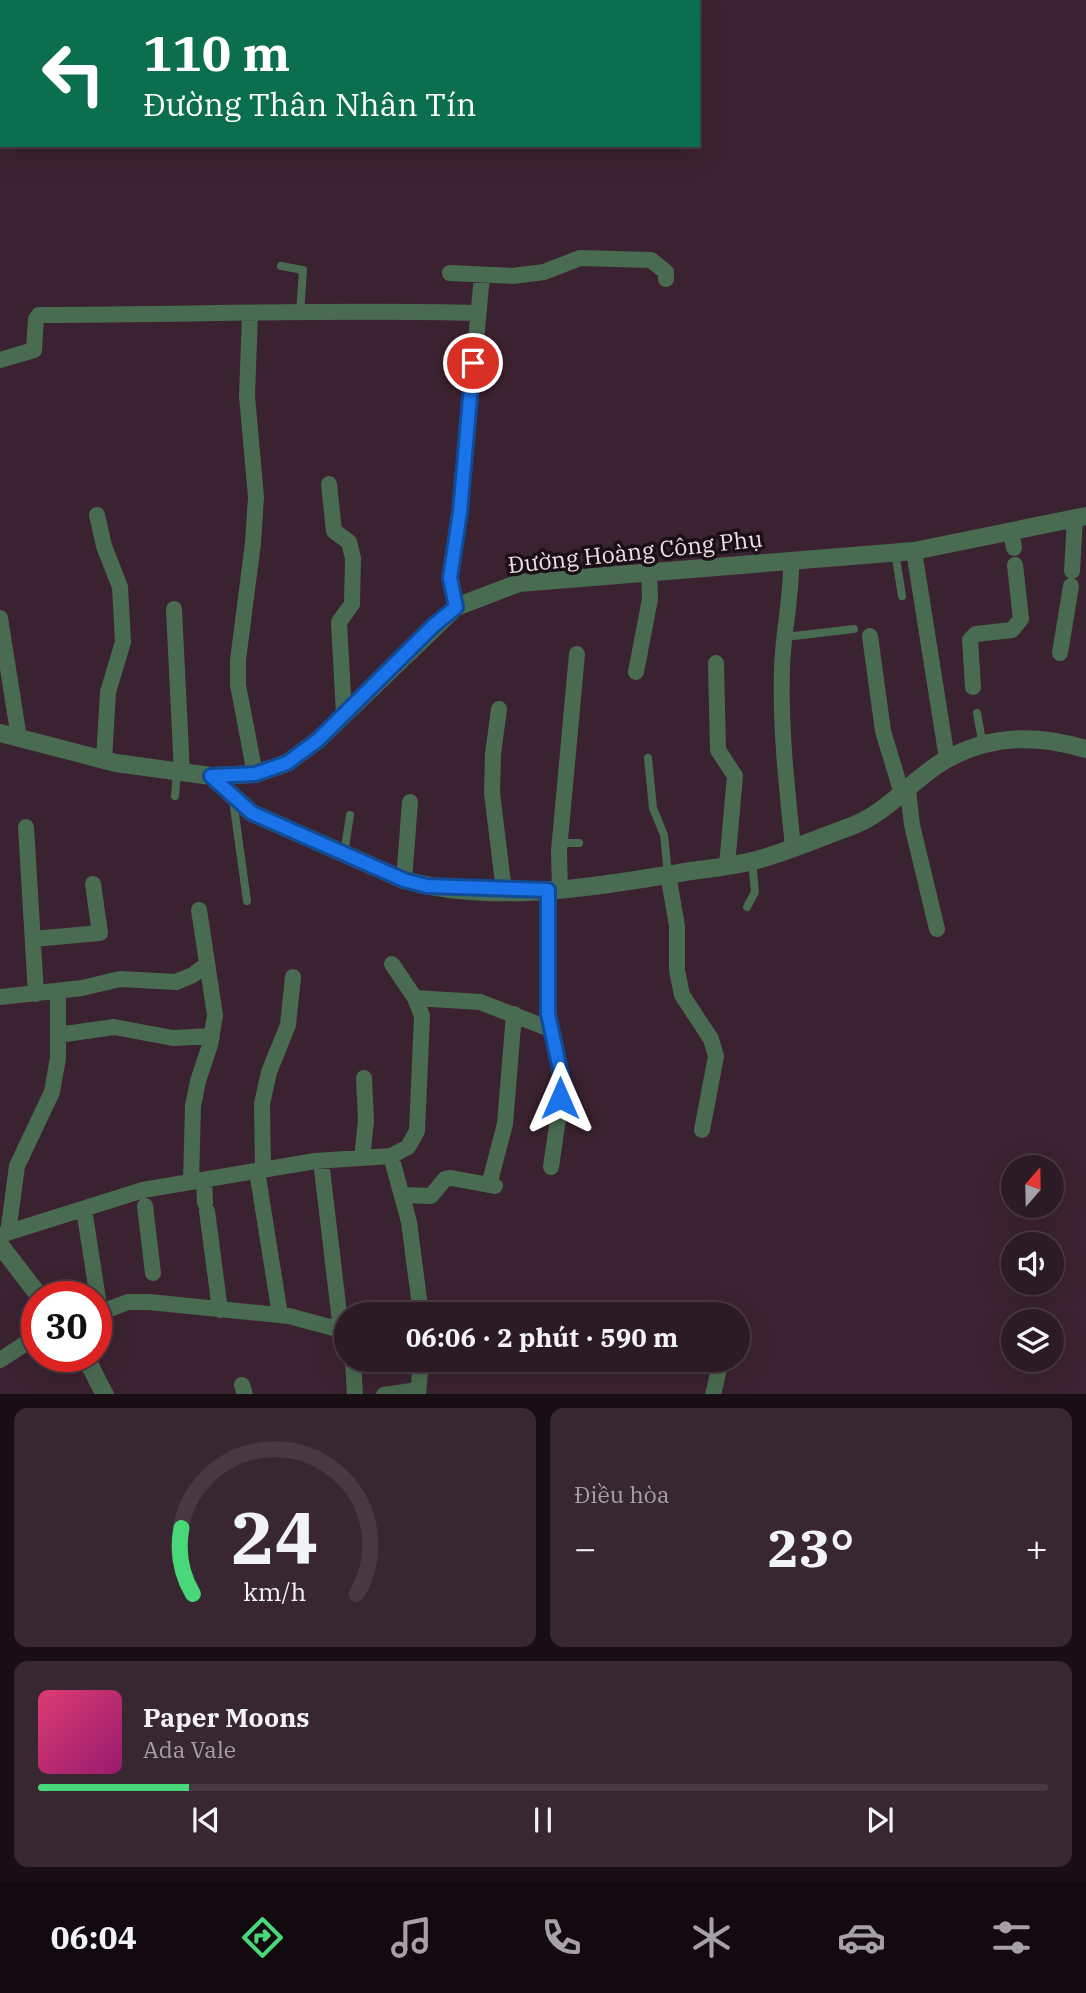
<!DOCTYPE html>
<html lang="vi">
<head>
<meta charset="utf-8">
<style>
	:root { --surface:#2c1a24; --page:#382731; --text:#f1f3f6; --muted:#a6a1a6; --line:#483841; --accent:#48d779 }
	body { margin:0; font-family:"IBM Plex Serif",serif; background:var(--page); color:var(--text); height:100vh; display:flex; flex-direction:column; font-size:26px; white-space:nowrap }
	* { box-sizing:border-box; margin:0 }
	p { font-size:23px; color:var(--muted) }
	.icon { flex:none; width:38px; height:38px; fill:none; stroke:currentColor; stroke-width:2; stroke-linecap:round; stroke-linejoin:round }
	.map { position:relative; height:1394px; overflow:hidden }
	.panel { display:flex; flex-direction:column; gap:14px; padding:14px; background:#180e14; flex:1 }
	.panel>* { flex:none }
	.guide { position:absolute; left:0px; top:0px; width:700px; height:147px; box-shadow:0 7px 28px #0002,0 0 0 2px var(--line); background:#0b6e4f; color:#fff; overflow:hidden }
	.needle { width:46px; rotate:20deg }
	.tools { position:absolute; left:1001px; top:1155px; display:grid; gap:14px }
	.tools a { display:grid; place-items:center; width:63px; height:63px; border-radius:50%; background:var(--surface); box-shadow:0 7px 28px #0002,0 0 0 2px var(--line); font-size:35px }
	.speed { position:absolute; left:21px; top:1281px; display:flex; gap:14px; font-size:35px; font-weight:700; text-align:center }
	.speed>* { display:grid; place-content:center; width:91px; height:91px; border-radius:50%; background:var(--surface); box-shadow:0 7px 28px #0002,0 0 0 2px var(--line); line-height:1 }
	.speed .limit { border:10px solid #d22; background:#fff; color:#111 }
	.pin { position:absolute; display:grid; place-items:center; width:60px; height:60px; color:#fff; margin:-30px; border:4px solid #fff; border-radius:50%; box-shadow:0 2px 7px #0007 }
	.me { position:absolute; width:77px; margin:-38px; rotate:0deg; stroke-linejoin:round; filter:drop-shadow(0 0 5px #0008) }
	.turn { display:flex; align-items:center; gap:24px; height:147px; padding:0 28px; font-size:32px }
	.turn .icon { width:91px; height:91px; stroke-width:2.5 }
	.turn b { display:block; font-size:49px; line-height:60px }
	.big { font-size:52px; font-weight:700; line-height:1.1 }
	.panel .card { flex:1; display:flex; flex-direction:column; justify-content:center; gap:10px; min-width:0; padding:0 24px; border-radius:14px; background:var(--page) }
	.panel .dial { align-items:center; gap:0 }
	.dial svg { height:182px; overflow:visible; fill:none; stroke:var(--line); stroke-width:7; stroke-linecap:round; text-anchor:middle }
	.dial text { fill:var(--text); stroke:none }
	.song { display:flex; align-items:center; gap:21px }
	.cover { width:84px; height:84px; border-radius:10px; background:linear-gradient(135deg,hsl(340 70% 55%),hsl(320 70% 35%)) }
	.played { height:7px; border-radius:4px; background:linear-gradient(90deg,var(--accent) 15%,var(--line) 15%) }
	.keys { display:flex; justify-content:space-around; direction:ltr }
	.heat { display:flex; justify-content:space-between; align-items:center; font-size:38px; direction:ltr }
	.panel .tiles { flex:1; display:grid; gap:14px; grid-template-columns:1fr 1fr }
	.card:last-child { grid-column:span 2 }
	.trip { position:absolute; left:334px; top:1302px; width:416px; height:70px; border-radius:35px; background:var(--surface); box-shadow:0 7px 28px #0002,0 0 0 2px var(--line); font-weight:700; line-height:70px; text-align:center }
	.menu { display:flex; height:112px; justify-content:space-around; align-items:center; background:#120a0e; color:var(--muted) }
	.menu .icon { width:49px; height:49px }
	.menu .current { color:var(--accent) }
	.menu b { font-size:32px; color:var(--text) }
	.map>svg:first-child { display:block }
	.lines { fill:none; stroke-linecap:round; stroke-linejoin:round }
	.service { stroke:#496b51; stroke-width:8 }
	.minor { stroke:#496b51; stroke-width:16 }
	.tertiary { stroke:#496b51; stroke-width:18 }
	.route-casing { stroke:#114b97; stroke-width:18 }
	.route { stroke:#1a73e8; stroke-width:12 }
	.labels { text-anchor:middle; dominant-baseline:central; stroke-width:7; stroke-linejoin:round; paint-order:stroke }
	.street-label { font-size:23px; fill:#efdee7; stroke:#1b0f16 }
</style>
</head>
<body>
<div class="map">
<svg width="1086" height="1395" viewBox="0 0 1086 1395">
	<rect width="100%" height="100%" fill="#3b2230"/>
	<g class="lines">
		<path class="service" d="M281,266L303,270L300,313
			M895,552L902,596
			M785,637L854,629
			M977,713L983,746
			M648,758L653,808L664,835L668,874
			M175,796L177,772
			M233,800L247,901
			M559,843H579
			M344,854L350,815
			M747,907L755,892L752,861"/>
		<path class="minor" d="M450,273L513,276L544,272L580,258L651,260L666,272V279
			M250,315L247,396L256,497L253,543L238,660V685L255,774
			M0,360L34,350L36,319L39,315C185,315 332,309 478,313
			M329,484L334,531L349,542L353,558L352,604L339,622L344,715
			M97,515L104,546L120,587L123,642L108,692L104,760
			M1011,531L1014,548
			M914,551L947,759
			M791,560C792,597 783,632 782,668C780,728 787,788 793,847
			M1072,571L1075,518
			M456,607L450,578L460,511L482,276
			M174,609L182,773
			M0,618L19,738
			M870,636L883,731L902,794
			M1060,653L1071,586
			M716,663L718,750L735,776L727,865
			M636,672L650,599L649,571
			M973,687L970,640L976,634L1012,630L1021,619L1015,565
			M499,709L493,754L492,793L504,891
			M908,790L912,825L937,929
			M26,827L36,994
			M668,874L677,926V970L682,995L711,1039L716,1056L702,1130
			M404,880L410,802
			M548,890V1014L563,1084L551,1167
			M560,890L559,851L577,654
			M33,939L100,933L93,884
			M0,997L82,988L120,979L176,982L193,975L207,964
			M415,998L480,1002L550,1029
			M58,1035L114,1027L173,1038L212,1036
			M391,1156L409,1222L421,1314
			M362,1158L366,1121L364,1078
			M321,1161L341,1330
			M263,1170L262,1104L269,1072L288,1025L293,977
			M257,1171L280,1315
			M204,1180L205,1203
			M191,1182L193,1106L198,1081L210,1045L215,1015L199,910
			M489,1185L505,1124L514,1014
			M403,1195L431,1196L445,1179L451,1178L495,1186
			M145,1206L153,1273
			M84,1209L100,1312
			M207,1211L220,1310
			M8,1233L17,1166L52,1092L58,1058V991
			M0,1235L143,1190L315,1161L391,1156L408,1147L417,1131L422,1016L415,998L392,964
			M96,1314L128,1302H149L289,1316L341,1330L342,1345L346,1348
			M0,1360L37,1336
			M353,1360L355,1395
			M242,1385L245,1395
			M384,1395L418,1390
			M418,1395L421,1360
			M713,1395L721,1360"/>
		<path class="tertiary" d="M0,733L116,763L211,776L252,813L404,880C491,904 586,888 673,874C699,869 726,868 752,861C783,854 821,837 852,826C889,812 914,777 947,759C993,734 1038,735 1086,749
			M211,776L255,774L287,763L318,740L456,607L519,583L914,551L1086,516
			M0,1245L40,1297
			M85,1356L105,1395"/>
	</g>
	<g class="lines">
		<g class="route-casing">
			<path id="route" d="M473,363L460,512L450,578L456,607L433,626L318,740L287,763L255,774L211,776L252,813L404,880L427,886L548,890V1014L563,1084L560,1098"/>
		</g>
		<use href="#route" class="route"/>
	</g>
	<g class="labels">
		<g class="street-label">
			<text transform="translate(635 551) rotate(-6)">Đường Hoàng Công Phụ</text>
		</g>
	</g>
</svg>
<div class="tools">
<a><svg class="needle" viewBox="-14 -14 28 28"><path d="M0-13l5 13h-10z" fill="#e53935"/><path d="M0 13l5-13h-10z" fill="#a6a1a6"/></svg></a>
<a><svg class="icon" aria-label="sound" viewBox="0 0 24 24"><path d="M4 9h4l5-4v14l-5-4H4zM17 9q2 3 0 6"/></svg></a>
<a><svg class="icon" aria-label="layers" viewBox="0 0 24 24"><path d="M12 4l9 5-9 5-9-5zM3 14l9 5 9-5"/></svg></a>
</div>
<div class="speed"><div class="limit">30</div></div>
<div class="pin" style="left:473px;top:363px;background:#d93025"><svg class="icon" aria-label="arrive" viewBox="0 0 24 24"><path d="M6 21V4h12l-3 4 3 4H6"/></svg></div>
<svg class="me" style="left:560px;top:1098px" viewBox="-20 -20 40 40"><path d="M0-17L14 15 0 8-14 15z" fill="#1a73e8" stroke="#fff" stroke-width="4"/></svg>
<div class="trip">06:06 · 2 phút · 590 m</div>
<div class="guide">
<div class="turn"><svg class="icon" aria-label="left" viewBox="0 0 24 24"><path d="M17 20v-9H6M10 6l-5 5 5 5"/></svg><div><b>110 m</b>Đường Thân Nhân Tín</div></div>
</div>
</div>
<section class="panel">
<div class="tiles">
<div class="card dial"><svg viewBox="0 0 100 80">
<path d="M14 69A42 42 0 1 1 86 69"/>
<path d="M14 69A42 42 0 0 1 9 40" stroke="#48d779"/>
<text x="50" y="56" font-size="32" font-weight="700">24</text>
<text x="50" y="72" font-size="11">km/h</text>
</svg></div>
<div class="card"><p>Điều hòa</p>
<div class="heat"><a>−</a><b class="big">23°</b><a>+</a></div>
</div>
<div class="card">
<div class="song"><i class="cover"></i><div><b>Paper Moons</b><p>Ada Vale</p></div></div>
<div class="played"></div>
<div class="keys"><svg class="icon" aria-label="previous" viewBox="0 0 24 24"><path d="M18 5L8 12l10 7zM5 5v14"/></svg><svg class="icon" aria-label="pause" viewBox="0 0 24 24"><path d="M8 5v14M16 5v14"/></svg><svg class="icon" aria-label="next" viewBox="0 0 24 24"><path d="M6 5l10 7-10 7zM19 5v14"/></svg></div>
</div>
</div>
</section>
<nav class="menu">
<b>06:04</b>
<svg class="icon current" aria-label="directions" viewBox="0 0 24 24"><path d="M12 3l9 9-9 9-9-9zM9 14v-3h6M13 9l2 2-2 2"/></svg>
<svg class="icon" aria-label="music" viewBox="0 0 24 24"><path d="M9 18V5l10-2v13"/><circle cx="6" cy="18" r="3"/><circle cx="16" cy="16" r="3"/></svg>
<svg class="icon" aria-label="phone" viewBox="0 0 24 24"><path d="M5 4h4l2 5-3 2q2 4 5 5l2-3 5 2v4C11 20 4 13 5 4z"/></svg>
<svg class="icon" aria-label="climate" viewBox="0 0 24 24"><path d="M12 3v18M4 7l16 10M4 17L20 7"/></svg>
<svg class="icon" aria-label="car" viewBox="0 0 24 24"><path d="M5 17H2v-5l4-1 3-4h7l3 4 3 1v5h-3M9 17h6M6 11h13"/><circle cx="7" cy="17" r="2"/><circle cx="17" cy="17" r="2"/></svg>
<svg class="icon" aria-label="filters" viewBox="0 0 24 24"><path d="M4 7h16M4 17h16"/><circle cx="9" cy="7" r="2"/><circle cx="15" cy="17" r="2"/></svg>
</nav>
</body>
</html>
